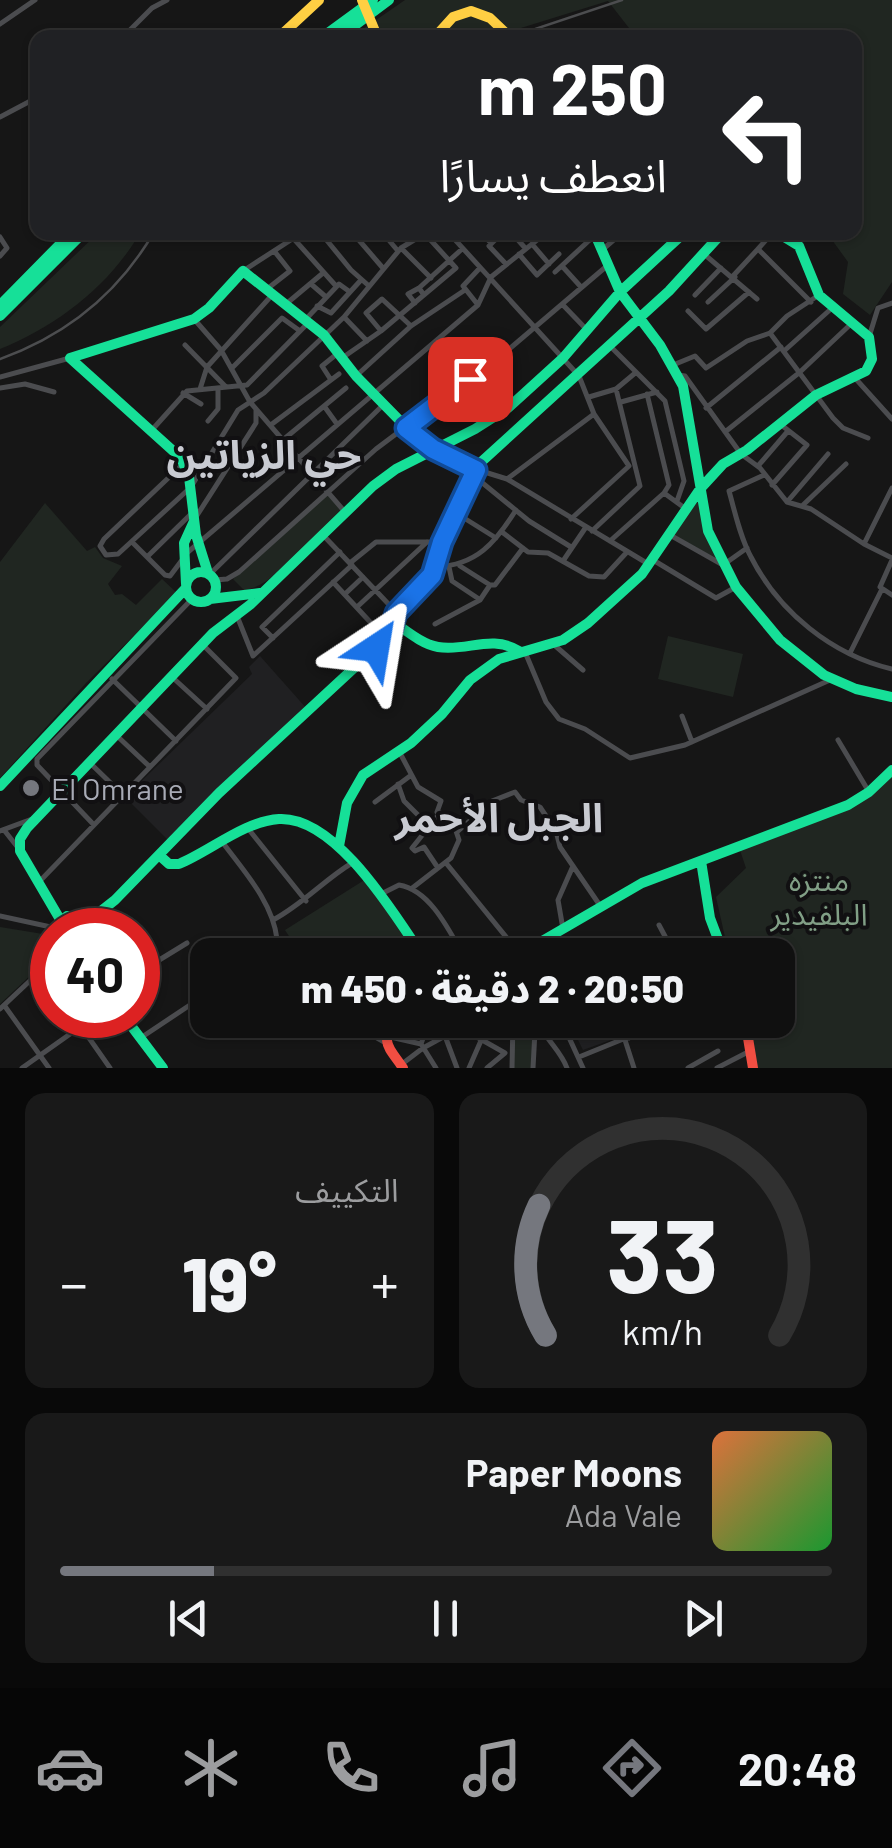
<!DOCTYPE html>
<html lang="ar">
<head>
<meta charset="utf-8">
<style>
	:root { --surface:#101010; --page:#191919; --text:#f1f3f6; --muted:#9c9d9f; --line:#303030; --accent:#75777e }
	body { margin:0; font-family:Barlow,"Noto Sans Arabic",sans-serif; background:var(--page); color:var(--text); direction:rtl; height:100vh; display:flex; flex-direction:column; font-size:38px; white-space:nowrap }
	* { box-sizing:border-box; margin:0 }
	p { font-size:32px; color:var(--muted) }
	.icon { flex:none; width:55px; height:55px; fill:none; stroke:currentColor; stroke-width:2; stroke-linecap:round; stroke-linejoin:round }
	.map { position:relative; height:1068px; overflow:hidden; direction:ltr }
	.details { display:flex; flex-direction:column; gap:25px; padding:25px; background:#090909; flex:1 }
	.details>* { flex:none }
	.guide { position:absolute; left:30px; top:30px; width:832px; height:210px; border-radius:20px; box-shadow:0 2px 8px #0004,0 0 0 2px var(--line); direction:rtl; background:#202124; color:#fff; overflow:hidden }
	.speed { position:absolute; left:30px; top:908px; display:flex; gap:20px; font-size:50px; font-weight:700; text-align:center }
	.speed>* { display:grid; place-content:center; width:130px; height:130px; border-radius:50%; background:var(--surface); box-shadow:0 2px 8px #0004,0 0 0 2px var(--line); line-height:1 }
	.speed .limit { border:15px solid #d22; background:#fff; color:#111 }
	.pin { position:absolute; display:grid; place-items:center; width:85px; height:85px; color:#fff; margin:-42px; border-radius:20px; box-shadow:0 5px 15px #0006 }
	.me { position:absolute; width:110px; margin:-55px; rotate:33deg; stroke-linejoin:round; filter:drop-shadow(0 0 8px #0008) }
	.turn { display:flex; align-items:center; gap:35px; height:210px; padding:0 30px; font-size:45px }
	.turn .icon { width:130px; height:130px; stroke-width:2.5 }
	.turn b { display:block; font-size:70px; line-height:85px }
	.big { font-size:75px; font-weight:800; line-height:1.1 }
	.details .card { flex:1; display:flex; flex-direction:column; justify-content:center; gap:15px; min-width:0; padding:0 35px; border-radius:20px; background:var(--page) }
	.details .dial { align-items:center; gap:0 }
	.dial svg { height:260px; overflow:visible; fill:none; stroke:var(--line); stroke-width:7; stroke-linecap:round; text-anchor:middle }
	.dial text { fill:var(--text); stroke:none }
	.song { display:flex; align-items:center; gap:30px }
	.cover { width:120px; height:120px; border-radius:15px; background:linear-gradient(135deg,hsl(20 70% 55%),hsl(130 70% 35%)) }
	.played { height:10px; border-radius:5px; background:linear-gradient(90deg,var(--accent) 20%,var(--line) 20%) }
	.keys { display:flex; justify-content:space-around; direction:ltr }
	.heat { display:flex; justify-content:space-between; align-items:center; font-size:55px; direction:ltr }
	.details .tiles { flex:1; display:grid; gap:25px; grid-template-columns:1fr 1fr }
	.card:last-child { grid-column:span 2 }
	.trip { position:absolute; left:190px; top:938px; width:605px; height:100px; border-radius:20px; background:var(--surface); box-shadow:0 2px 8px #0004,0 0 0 2px var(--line); font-weight:800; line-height:100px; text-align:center; direction:rtl }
	.tab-bar { display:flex; height:160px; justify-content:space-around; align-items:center; background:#060606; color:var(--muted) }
	.tab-bar .icon { width:70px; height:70px }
	.tab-bar .active { color:var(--accent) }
	.tab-bar b { font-size:45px; color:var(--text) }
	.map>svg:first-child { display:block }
	.built { fill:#202022 }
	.green { fill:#202621 }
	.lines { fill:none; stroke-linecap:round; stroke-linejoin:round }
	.street { stroke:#4b4c4f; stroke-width:5 }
	.fast { stroke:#16e098; stroke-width:10 }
	.slow { stroke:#ffcf43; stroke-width:10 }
	.jam { stroke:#f24e42; stroke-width:10 }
	.tram { stroke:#4c4d4f; stroke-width:2.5 }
	.slow-bridge { stroke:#ffcf43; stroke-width:10 }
	.route-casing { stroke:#114b97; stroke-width:25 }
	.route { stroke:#1a73e8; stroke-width:18 }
	.poi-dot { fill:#75777e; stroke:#111012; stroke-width:4 }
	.labels { text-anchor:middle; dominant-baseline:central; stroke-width:8; stroke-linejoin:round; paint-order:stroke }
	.poi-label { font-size:30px; fill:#a8abb6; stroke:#111012; text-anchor:start }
	.park-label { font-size:30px; fill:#819f86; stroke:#111012 }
	.district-label { font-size:40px; font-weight:bold; fill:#c9cbd2; stroke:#111012 }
</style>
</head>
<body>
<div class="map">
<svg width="892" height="1068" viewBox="0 0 892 1068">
	<rect width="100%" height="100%" fill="#161616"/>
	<path class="built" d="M260,656L307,709L213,795L170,842L125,797L252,674L249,667Z
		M568,1020H616L622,1036L583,1050Z"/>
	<path class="green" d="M405,0H892V282L870,315L843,294L848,262L827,233L855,232V38L636,37L608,1L492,37L350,38Z
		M98,233H140C109,286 57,326 0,349V327Z
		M328,494L342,510C320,531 273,588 244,590L233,579Z
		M698,495L720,562L673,534Z
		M45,503L87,551L95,547L103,558L122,566L108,584L115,595L122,594L136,605L162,579L177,593L87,682L0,778V562Z
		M668,636L743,654L733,697L658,679Z
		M892,770V1068H756L750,1020H778V955H729L716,897L746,868L740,850L848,806Z
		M366,879L419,955H301L285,930Z
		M0,927L43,934L52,942V955L0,1004Z
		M515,1029L535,1031L533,1068H513Z"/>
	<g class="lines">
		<path class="street" d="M0,24L35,0
			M122,38L152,8L167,0
			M0,117L38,97
			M320,232L351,270L369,286
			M352,232L382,267
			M382,232L398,251
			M448,232L579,376L594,414L629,466L571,519
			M480,232L491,243
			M503,232L489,246L506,264
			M511,232L526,249
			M773,232L758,249L811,302
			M0,237L7,248L0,256
			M294,239L336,286
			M532,244L549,264
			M401,248L431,278
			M602,250L623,232
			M519,254L537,275L559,254
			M704,254L757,299
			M562,266L581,287
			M243,271L303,232
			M555,272L595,235
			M733,276L758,249
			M311,284L326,297
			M267,289L290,271L275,252
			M424,295L419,288L462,249
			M695,295L721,268
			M819,295L787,316L770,333L833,418L843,428L868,438
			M708,302L735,277
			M415,303L408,294L419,288
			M286,304L323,273
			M562,304L587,330
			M478,305L463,286L478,270
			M317,306L331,313L361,280
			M688,311L706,329L749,292
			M344,317L367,341
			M194,319L221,350L250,402L345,512
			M306,319L339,284L350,292
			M381,331L366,313L382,299L411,326
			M869,337L878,308L892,303
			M185,345L226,387
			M610,346L665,401L684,481L677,501
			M784,351L832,308
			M342,358L381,331L456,268L426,235
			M673,365L695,356L706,368L747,341L770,333
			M233,367L282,318L300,331
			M678,375L685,376L741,454L760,468L787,502L811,509L864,544L892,558
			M356,376L411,326L465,290
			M0,377L70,358
			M855,378L892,419
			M331,380L322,366L338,353
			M0,388L25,384L54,392
			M200,389L207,367L273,294
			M183,393L201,404
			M589,397L616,389L634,374
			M621,402L657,392
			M324,406L337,424
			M706,408L781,347
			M208,421L218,409V388
			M272,424L339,374
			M151,431L187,391L247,385L308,323
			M725,432L800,372L853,322
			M284,439L346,388
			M183,464L104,539L100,546L106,555L118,554L191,487L238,410L264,393L344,317L401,248L427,232
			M758,466L788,431
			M478,470L507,479L650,565
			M764,475L729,491C735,512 740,537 751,557C779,612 832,655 892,669
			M474,476L529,521L571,547
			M507,479L594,414
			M772,485L807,445L780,424
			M664,493L686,509
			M787,502L828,454
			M803,505L846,464
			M456,513L496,538
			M196,517L256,423V410
			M592,531L640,486L616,389
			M502,532L528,552L548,553L589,576L604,577L627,552
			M322,534L397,613
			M670,535L723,565L747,548
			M610,541L664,493L669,485L647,394
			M132,542L165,575L170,576L188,552L478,305L491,277L547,232
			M864,544L892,488
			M148,556L192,513
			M653,560L716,598L736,587
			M892,560L880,587L892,595
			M563,561L586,527
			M350,563L376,542H442
			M460,566L490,585H495L523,548
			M436,567C477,565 495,543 516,510
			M449,567L452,581L479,599
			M210,574L383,405
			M215,580L227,579L239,572L376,449L508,350L608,265
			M333,582L385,638
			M345,594L363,577
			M357,607L427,542
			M237,616L253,656L352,565
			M435,624L480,600L490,585
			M273,638L262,627L340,552
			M552,643L583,670
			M525,652L546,702L559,719L585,729L630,758L685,745L830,680
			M850,653L882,589
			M172,677L207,709
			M112,679L176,741
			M682,716L692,742
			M116,735L150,767
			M838,740L869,792
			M400,753L418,787L441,801L437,812L454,825L459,840L451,858L411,889
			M90,763L123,795
			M398,784L404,801L428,825
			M375,802L410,776
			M94,825L37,765V759L192,599
			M4,830L19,849
			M0,831L32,819
			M250,831L306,901
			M457,832L492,801L515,792L521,800L540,807L556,831L560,847L601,907
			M223,843C244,871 273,903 277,939L266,955
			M446,863L520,954
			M438,868L424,847L415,851L412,848L440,813
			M39,882L236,678L202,644
			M379,895L399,885C430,890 449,930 463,955
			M0,916L60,929
			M273,920C303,904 324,880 352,863
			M659,925L675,955
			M563,929L558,900L573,866
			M603,955L620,954
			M42,970L52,986
			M138,973L187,943
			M4,1005L49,1068
			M0,1009L52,960
			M73,1015L110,1068
			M374,1020L368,1027L370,1034L386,1043
			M377,1020L391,1026
			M422,1020L440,1022
			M439,1020L457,1068
			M473,1020L465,1025L468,1032L505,1053L487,1068
			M539,1020C543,1038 560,1049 567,1068
			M561,1020L583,1068
			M624,1020L629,1038
			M732,1020L746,1036
			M429,1022L421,1044L436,1068
			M514,1029L535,1031L533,1068
			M386,1036L421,1044
			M139,1039L208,993
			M625,1040L634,1068
			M579,1057L670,1020
			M402,1064L423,1048L445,1036
			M22,1068L97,1015
			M469,1068L490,1020
			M512,1068L513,1020
			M688,1068L718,1051
			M717,1068L750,1051"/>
		<path class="fast" d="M321,38L373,0
			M338,38L389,0
			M594,232L620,292L660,345L683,386L708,531L736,587L780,640L824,675L856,689L892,697
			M0,305L72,232
			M0,316L84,232
			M186 587a15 15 0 1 1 30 0a15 15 0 1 1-30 0Z
			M208,573L196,535L189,477L181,458L70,358L194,319L209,308L243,271L324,335L356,376L407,428L433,449L476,470
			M186,584L184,543L194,521
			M210,599L260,593
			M395,623C408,632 422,644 438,647C467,652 491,634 519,651
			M0,786L186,588
			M339,846L347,803L363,775L411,743L442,714L470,680L499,659L563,640L588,623L642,574L700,489L723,464L747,450L816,395L866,371L872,359L869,337L819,295L799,246L776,232
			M159,855L169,864H179C210,851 245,821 279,819C336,816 394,914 422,955
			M701,861L710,918L724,955
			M61,921L20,851V839L27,828L213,633L251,604L373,486L396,469L475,429L508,408L563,358L620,292L685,232
			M82,926L115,900L219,793L381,643L393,628L397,613L432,575L442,542L479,464L669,291L723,232
			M61,930V921L67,916H76L82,926
			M518,955L642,883L848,805L869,792L892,770
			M123,1015L163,1068"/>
		<path class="slow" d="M278,38L319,0
			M434,38L453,17L471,11L490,18L511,38"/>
		<path class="jam" d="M398,1020C378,1042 389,1047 403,1068
			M745,1020L753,1068"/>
		<path class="tram" d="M508,38L622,0
			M0,359C67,335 118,294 154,232"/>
		<path class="slow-bridge" d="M362,0L377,36"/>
	</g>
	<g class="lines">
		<g class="route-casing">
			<path id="route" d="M376,648L391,631L396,613L432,575L442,542L476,470L433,449L406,428L470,379"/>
		</g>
		<use href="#route" class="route"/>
	</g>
	<circle class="poi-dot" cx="31" cy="788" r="10"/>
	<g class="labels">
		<g class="poi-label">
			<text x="51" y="788">El Omrane</text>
		</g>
		<g class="park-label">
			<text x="819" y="879">منتزه<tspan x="819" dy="34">البلفيدير</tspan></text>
		</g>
		<g class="district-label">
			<text x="264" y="453">حي الزياتين</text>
			<text x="499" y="816">الجبل الأحمر</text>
		</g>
	</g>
</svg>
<div class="speed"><div class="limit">40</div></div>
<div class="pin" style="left:470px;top:379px;background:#d93025"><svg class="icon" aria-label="arrive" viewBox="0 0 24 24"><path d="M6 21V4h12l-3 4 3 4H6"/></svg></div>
<svg class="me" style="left:376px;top:648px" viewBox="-20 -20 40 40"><path d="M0-17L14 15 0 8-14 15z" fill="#1a73e8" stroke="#fff" stroke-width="4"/></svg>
<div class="trip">20:50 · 2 دقيقة · 450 m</div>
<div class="guide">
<div class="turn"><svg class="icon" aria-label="left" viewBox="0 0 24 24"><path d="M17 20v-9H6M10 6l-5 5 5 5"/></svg><div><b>250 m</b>انعطف يسارًا</div></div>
</div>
</div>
<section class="details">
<div class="tiles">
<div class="card dial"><svg viewBox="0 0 100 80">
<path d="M14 69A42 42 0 1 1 86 69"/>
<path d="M14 69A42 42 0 0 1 12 29" stroke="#75777e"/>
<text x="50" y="56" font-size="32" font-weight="700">33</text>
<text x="50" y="72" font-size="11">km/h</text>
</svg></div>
<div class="card"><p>التكييف</p>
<div class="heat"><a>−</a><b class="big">19°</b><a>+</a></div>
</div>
<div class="card">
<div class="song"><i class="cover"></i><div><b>Paper Moons</b><p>Ada Vale</p></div></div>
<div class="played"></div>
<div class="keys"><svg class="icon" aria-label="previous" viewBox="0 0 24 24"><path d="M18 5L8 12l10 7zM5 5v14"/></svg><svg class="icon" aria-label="pause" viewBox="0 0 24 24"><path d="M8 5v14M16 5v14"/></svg><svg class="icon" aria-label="next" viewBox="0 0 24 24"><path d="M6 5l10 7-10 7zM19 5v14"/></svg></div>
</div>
</div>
</section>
<nav class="tab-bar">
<b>20:48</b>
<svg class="icon active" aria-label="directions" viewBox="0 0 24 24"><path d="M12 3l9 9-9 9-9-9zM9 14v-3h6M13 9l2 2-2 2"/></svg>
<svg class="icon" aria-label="music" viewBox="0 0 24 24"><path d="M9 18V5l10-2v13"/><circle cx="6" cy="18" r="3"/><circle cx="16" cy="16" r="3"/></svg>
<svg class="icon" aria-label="phone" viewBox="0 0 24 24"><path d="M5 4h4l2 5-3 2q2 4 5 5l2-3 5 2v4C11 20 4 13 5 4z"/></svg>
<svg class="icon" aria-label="climate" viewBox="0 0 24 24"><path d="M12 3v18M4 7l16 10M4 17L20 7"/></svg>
<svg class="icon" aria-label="car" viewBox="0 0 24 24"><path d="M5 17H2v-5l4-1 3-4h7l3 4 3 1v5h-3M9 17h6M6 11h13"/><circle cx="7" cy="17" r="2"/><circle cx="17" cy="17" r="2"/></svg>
</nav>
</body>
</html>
